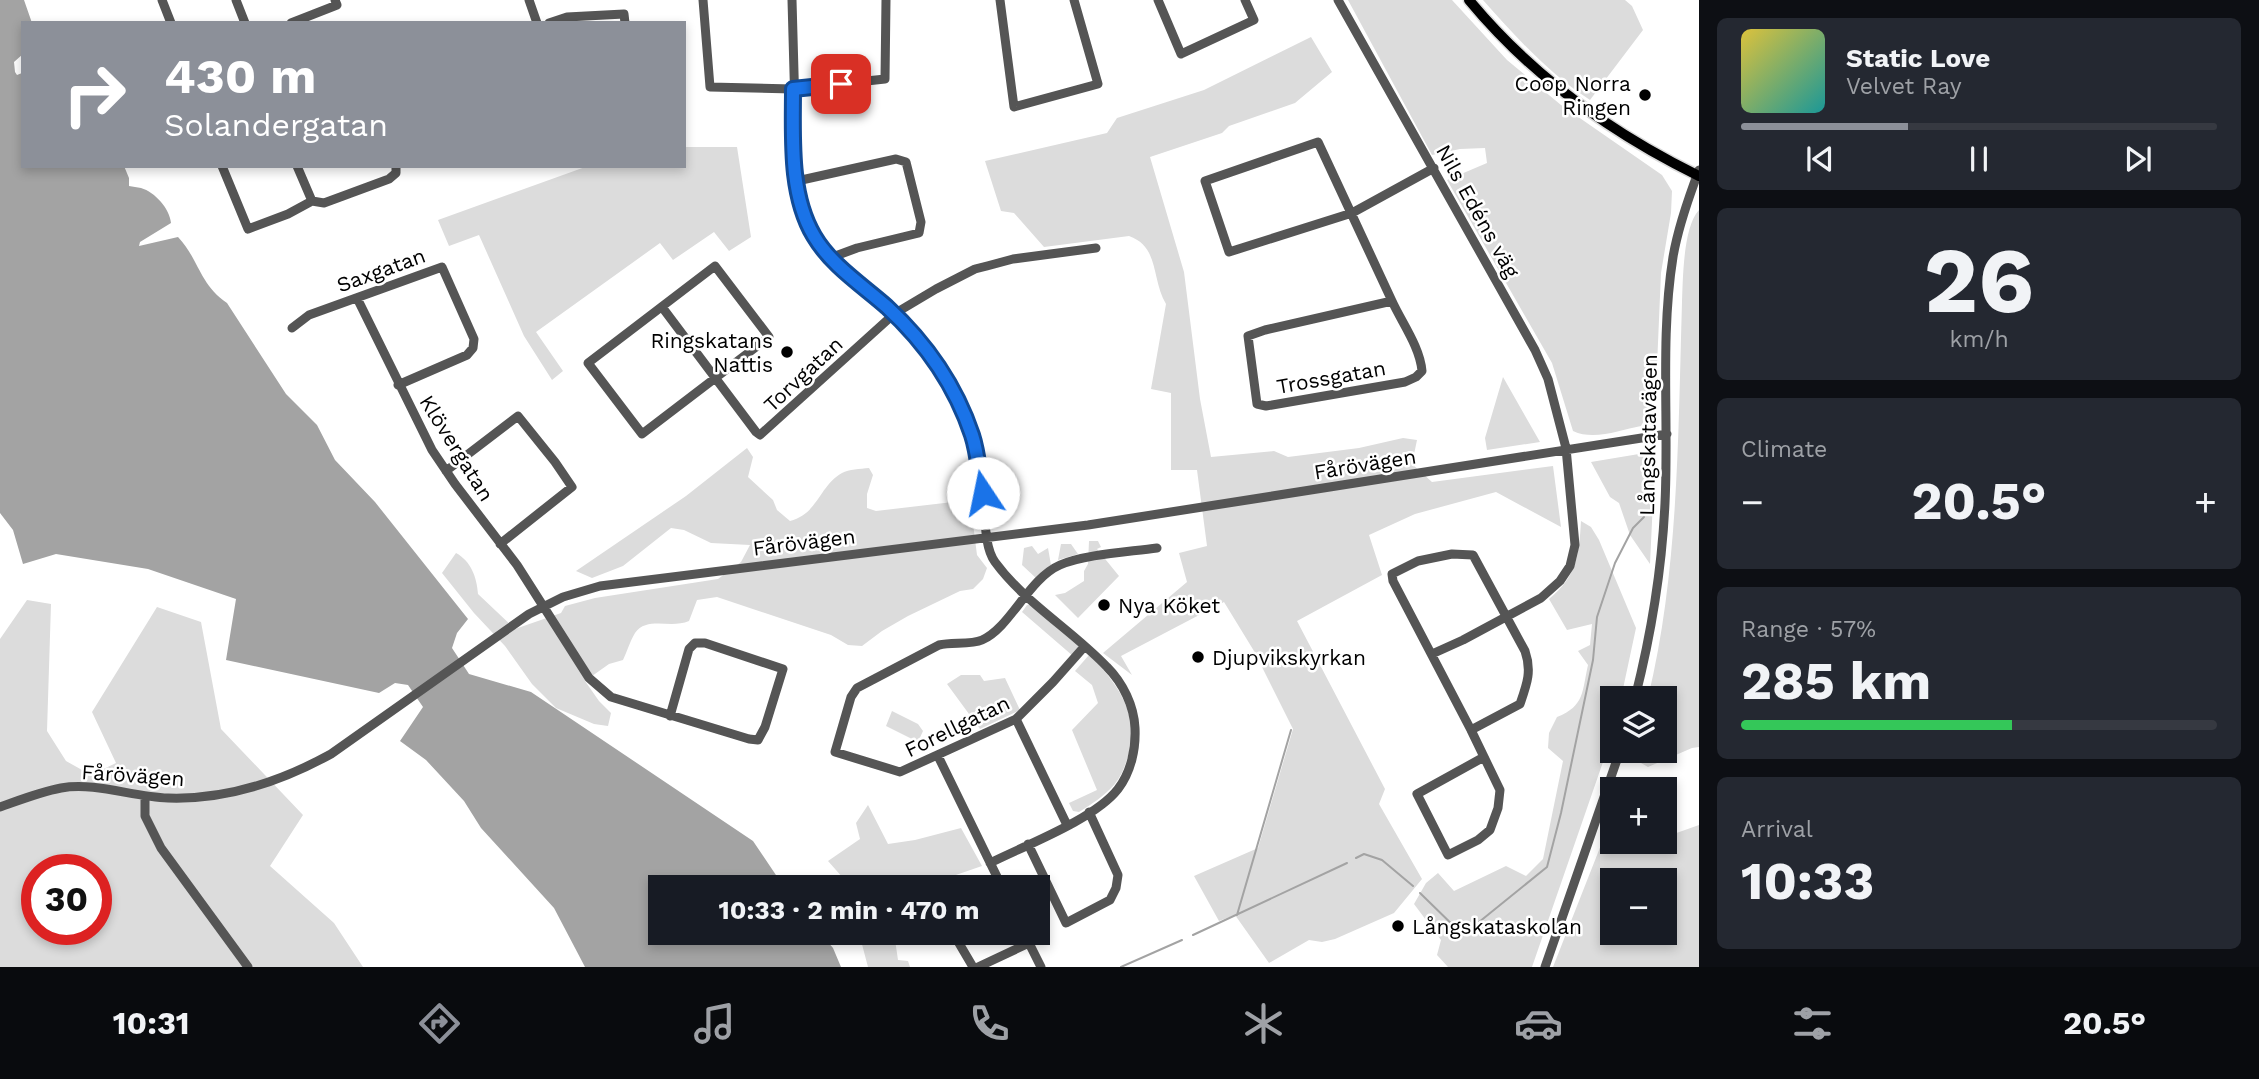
<!DOCTYPE html>
<html lang="en">
<head>
<meta charset="utf-8">
<style>
	:root { --surface:#171b24; --page:#242831; --text:#f1f3f6; --muted:#9ea1a6; --line:#363941; --accent:#8c9099 }
	body { margin:0; font-family:"Work Sans",sans-serif; background:var(--page); color:var(--text); height:100vh; display:flex; flex-direction:column; font-size:26px; white-space:nowrap }
	* { box-sizing:border-box; margin:0 }
	p { font-size:23px; color:var(--muted) }
	.icon { flex:none; width:38px; height:38px; fill:none; stroke:currentColor; stroke-width:2; stroke-linecap:round; stroke-linejoin:round }
	.map { position:relative; flex:1; overflow:hidden }
	.side { display:flex; flex-direction:column; gap:18px; padding:18px; background:#0d0f14; width:560px }
	.side>* { flex:none }
	.banner { position:absolute; left:21px; top:21px; width:665px; height:147px; border-radius:0px; box-shadow:0 4px 10px #0003; background:#8c9099; color:#fff; overflow:hidden }
	.tools { position:absolute; left:1600px; top:686px; display:grid; gap:14px }
	.tools a { display:grid; place-items:center; width:77px; height:77px; border-radius:0px; background:var(--surface); box-shadow:0 4px 10px #0003; font-size:35px }
	.speed { position:absolute; left:21px; top:854px; display:flex; gap:14px; font-size:35px; font-weight:700; text-align:center }
	.speed>* { display:grid; place-content:center; width:91px; height:91px; border-radius:50%; background:var(--surface); box-shadow:0 4px 10px #0003; line-height:1 }
	.speed .limit { border:10px solid #d22; background:#fff; color:#111 }
	.pin { position:absolute; display:grid; place-items:center; width:60px; height:60px; color:#fff; margin:-30px; border-radius:14px; box-shadow:0 4px 10px #0006 }
	.me { position:absolute; width:77px; margin:-38px; rotate:349deg; stroke-linejoin:round; filter:drop-shadow(0 0 5px #0008) }
	.turn { display:flex; align-items:center; gap:24px; height:147px; padding:0 28px; font-size:32px }
	.turn .icon { width:91px; height:91px; stroke-width:2.5 }
	.turn b { display:block; font-size:49px; line-height:60px }
	.big { font-size:52px; font-weight:700; line-height:1.1 }
	.side .card { flex:1; display:flex; flex-direction:column; justify-content:center; gap:10px; min-width:0; padding:0 24px; border-radius:10px; background:var(--page) }
	.side .dial { align-items:center; gap:0 }
	.dial b { font-size:91px; line-height:1 }
	.song { display:flex; align-items:center; gap:21px }
	.cover { width:84px; height:84px; border-radius:10px; background:linear-gradient(135deg,hsl(50 70% 55%),hsl(180 70% 35%)) }
	.played { height:7px; border-radius:4px; background:linear-gradient(90deg,var(--accent) 35%,var(--line) 35%) }
	.keys { display:flex; justify-content:space-around; direction:ltr }
	.heat { display:flex; justify-content:space-between; align-items:center; font-size:38px; direction:ltr }
	.charge { height:10px; border-radius:5px; background:linear-gradient(90deg,#34c759 57%,var(--line) 0) }
	.trip { position:absolute; left:648px; top:875px; width:402px; height:70px; border-radius:0px; background:var(--surface); box-shadow:0 4px 10px #0003; font-weight:700; line-height:70px; text-align:center }
	.tab-bar { display:flex; height:112px; justify-content:space-around; align-items:center; background:#090b0e; color:var(--muted) }
	.tab-bar .icon { width:49px; height:49px }
	.tab-bar .active { color:var(--accent) }
	.tab-bar b { font-size:32px; color:var(--text) }
	main { display:flex; flex:1; min-height:0 }
	.map>svg:first-child { display:block }
	.green { fill:#dcdcdc; fill-rule:evenodd }
	.water { fill:#a3a3a3 }
	.lines { fill:none; stroke-linecap:round; stroke-linejoin:round }
	.stream { stroke:#a3a3a3; stroke-width:2 }
	.major-casing { stroke:#dbdbdb; stroke-width:13 }
	.minor { stroke:#555; stroke-width:9 }
	.major { stroke:#000; stroke-width:10 }
	.route-casing { stroke:#114b97; stroke-width:18 }
	.route { stroke:#1a73e8; stroke-width:12 }
	.poi-dot { fill:#000; stroke:#fff; stroke-width:2.5 }
	.labels { text-anchor:middle; dominant-baseline:central; stroke-width:5; stroke-linejoin:round; paint-order:stroke }
	.poi-label { font-size:21px; fill:#000; stroke:#fff; text-anchor:start }
	.street-label { font-size:21px; fill:#000; stroke:#fff }
</style>
</head>
<body>
<main>
<div class="map">
<svg width="1699" height="967" viewBox="0 0 1699 967">
	<rect width="100%" height="100%" fill="#fff"/>
	<path class="green" d="M1348,0H1452L1507,60L1561,105L1662,175L1672,191L1671,213L1661,273L1656,389L1652,406L1641,426C1620,430 1594,441 1573,431L1552,363L1447,180L1487,163L1485,148L1460,149L1432,155Z
		M1483,0H1625L1632,6L1643,30L1590,100C1548,73 1516,37 1483,0Z
		M1311,37L1332,72L1295,103L1229,126L1222,133L1150,157L1184,272L1200,399L1211,457L1274,451L1288,457L1359,448L1403,438L1417,440L1412,464L1432,482L1553,466L1561,527L1496,492L1415,514L1369,535L1382,575L1297,621L1385,789L1379,804L1422,879L1394,913L1335,939L1322,942L1309,940L1269,963L1235,915L1219,921L1194,876L1258,848L1293,729L1254,651L1224,602L1121,656L1132,675L1103,653L1187,582L1179,553L1207,546L1197,470H1171V393L1151,389L1166,304C1151,279 1160,247 1129,236L1044,247L1014,213L1001,211L985,161L1107,133L1117,118L1204,90Z
		M684,147H737L751,237L729,251L714,232L673,260L660,243L536,332L563,371L552,380L524,336L479,235L449,246L438,220L588,166H684Z
		M1699,210V747L1692,748L1648,767L1634,759L1636,751H1664V698H1648C1679,569 1678,434 1682,302C1683,279 1683,227 1699,210Z
		M1503,377L1540,442L1487,450L1485,438Z
		M747,448L753,457L748,477L773,500L777,510L790,521C818,514 819,486 842,473C849,469 860,469 869,468L873,475L867,494V508L876,511L970,500L977,555L987,568L983,579L973,589L960,591L908,616L882,631L862,646L848,645L831,635L717,597L697,600L689,621C671,629 647,616 635,633C630,641 627,652 623,660L609,664L585,681L599,701L611,713L608,726L594,724L556,708L532,684L505,646L474,613L442,573L456,553C471,561 477,578 478,594L515,629L561,613L565,606L595,598L718,579L741,562L750,545L711,543L684,530L671,528L623,566L592,578L576,571L686,496Z
		M1639,454L1655,458L1650,564L1630,535L1619,503L1610,497L1591,462Z
		M1581,521L1591,527L1599,540L1636,628L1621,698H1612V736L1532,967H1448L1437,955L1441,940L1414,904L1426,883L1438,873L1454,891L1506,866L1526,876L1543,859L1563,761L1548,748L1549,733L1557,717C1585,706 1582,691 1588,665L1578,651L1590,645L1592,624L1567,630L1549,599C1577,576 1579,555 1581,521Z
		M1089,541H1098L1101,547L1097,549L1119,576L1078,618L1055,595L1065,593L1084,581V571L1088,564Z
		M1061,544H1071L1078,554L1058,560Z
		M1032,546L1038,554L1048,548L1051,565L1037,579L1022,565L1024,548Z
		M27,600L51,604L47,731L66,761L91,775L116,763L92,712L157,607L201,622L221,729L303,815L270,866L334,923L363,967H0V639ZM37,870H96V929H37Z
		M1027,605H1035L1080,645L1073,656L1022,612Z
		M1089,655C1118,683 1140,715 1128,756C1125,766 1121,777 1114,785C1104,796 1092,804 1079,812L1073,811L1069,803L1097,790L1072,730L1098,703L1092,685L1075,671Z
		M961,675H980L984,681L1005,678L1020,710L980,729L947,684Z
		M892,711L918,724L923,731L918,742L886,726Z
		M868,805L888,844L915,840L961,828L982,866L921,887H851L828,861L860,839L856,823Z
		M1612,817V842H1664V828L1668,836L1699,825V967H1553ZM1612,880H1664V933H1612Z
		M859,933H894L898,960L908,961L910,967H868Z"/>
	<path class="water" d="M0,0H24L32,23H23V54L14,62L15,72L17,75L22,73L23,69V166H124L129,178V186C133,187 137,187 141,188C155,192 170,209 171,223L140,242L139,246L178,237C199,259 199,284 227,303L286,394L317,425L335,460L375,502L468,619L457,633L452,648L469,674L531,692L753,841L784,887H660V933H820L833,948L841,967H585L554,908L481,828L464,801L426,760L400,741L423,707L408,685L395,683L379,693L226,660L236,599L148,569L56,554L23,564L13,530L0,513Z"/>
	<g class="lines">
		<path class="stream" d="M1356,858L1364,854L1382,860L1413,886
			M1420,893L1463,935L1547,867L1561,813L1593,660L1597,617L1615,563L1633,528L1644,517
			M1237,915L1291,730
			M1193,935L1347,863
			M1121,967L1182,940"/>
		<g class="major-casing">
			<path id="major" d="M1469,0C1532,76 1611,133 1699,176"/>
		</g>
		<path class="minor" d="M162,0L171,23
			M236,0L245,23
			M529,0L537,23
			M703,0L710,87L793,89L885,79L886,0
			M792,0L797,181C800,200 804,219 814,236C843,286 909,313 939,365C952,388 965,411 973,437C978,455 981,476 983,494C986,514 983,545 995,562C1025,603 1072,630 1107,667C1123,683 1134,706 1135,728C1136,749 1131,772 1118,789C1095,819 1026,845 990,863
			M1000,0L1014,107L1098,84L1074,0
			M1158,0L1181,54L1254,20L1245,0
			M1338,0L1535,350L1548,379L1566,448L1575,545L1570,566L1560,581L1541,598L1463,640L1432,654
			M291,23L337,5L335,0
			M549,23L567,17L624,14L625,23
			M222,166L248,229L288,214L312,201
			M297,166L312,201
			M797,181L896,159L906,162L921,222L919,233L857,248L830,258
			M312,201L324,203L389,179L396,173V166
			M715,266L769,337L642,434L588,363Z
			M357,298L432,450L455,484L517,565L589,678L611,697L749,739L758,740L765,727L783,669L705,643H695L689,649L670,716
			M1392,301L1265,330L1248,336L1257,404L1266,406L1405,382L1416,377L1422,371C1420,347 1402,323 1392,301C1367,248 1343,195 1318,142L1205,181L1229,252L1352,213L1434,168
			M662,307L756,432L760,435L894,314L936,289L975,269L987,266L1013,259L1096,248
			M292,328L309,315L442,267L474,339L473,348L467,355L398,385
			M446,471L518,416L555,462L572,487L500,544
			M1452,554L1473,555L1525,651C1532,671 1527,684 1520,704L1471,730L1393,581L1392,574L1418,561Z
			M1084,647L1053,682L1016,719L900,772L835,752L851,697L857,688L939,645C952,642 971,645 982,640C1011,627 1028,579 1060,565C1085,554 1129,552 1157,548
			M1635,698C1651,635 1662,568 1665,503C1669,421 1660,338 1673,257C1678,227 1688,199 1699,170
			M1016,719L1067,825
			M1471,730L1500,790L1498,808L1490,830L1478,840L1448,855L1417,794L1484,757
			M938,756L1002,887
			M145,796V816L161,848L248,967
			M0,807C20,800 40,792 61,788C96,782 133,797 168,798C226,800 282,781 331,754L529,614L563,597L600,586L1088,525L1667,434
			M1028,844L1066,923L1110,900L1116,888L1118,875L1089,812
			M953,933L973,967
			M1024,933L1041,967
			M978,967L1029,943
			M1545,967L1620,751"/>
		<use href="#major" class="major"/>
	</g>
	<g class="lines">
		<g class="route-casing">
			<path id="route" d="M841,84L793,89C793,137 789,194 814,236C831,265 862,285 887,307C926,343 955,384 972,435C978,453 979,474 983,493"/>
		</g>
		<use href="#route" class="route"/>
	</g>
	<g class="poi-dot">
		<circle cx="1645" cy="95" r="7"/>
		<circle cx="787" cy="352" r="7"/>
		<circle cx="1104" cy="605" r="7"/>
		<circle cx="1198" cy="657" r="7"/>
		<circle cx="1398" cy="926" r="7"/>
	</g>
	<g class="labels">
		<g class="poi-label">
			<text x="1631" y="83" text-anchor="end">Coop Norra<tspan x="1631" dy="24">Ringen</tspan></text>
			<text x="773" y="340" text-anchor="end">Ringskatans<tspan x="773" dy="24">Nattis</tspan></text>
			<text x="1118" y="605">Nya Köket</text>
			<text x="1212" y="657">Djupvikskyrkan</text>
			<text x="1412" y="926">Långskataskolan</text>
		</g>
		<g class="street-label">
			<text transform="translate(1478 211) rotate(61)">Nils Edéns väg</text>
			<text transform="translate(381 270) rotate(-20)">Saxgatan</text>
			<text transform="translate(803 374) rotate(-43)">Torvgatan</text>
			<text transform="translate(1331 377) rotate(-10)">Trossgatan</text>
			<text transform="translate(1648 435) rotate(-89)">Långskatavägen</text>
			<text transform="translate(457 448) rotate(58)">Klövergatan</text>
			<text transform="translate(1365 464) rotate(-9)">Fårövägen</text>
			<text transform="translate(804 542) rotate(-7)">Fårövägen</text>
			<text transform="translate(957 726) rotate(-26)">Forellgatan</text>
			<text transform="translate(133 775) rotate(4)">Fårövägen</text>
		</g>
	</g>
</svg>
<div class="tools">
<a><svg class="icon" aria-label="layers" viewBox="0 0 24 24"><path d="M12 4l9 5-9 5-9-5zM3 14l9 5 9-5"/></svg></a>
<a>+</a>
<a>−</a>
</div>
<div class="speed"><div class="limit">30</div></div>
<div class="pin" style="left:841px;top:84px;background:#d93025"><svg class="icon" aria-label="arrive" viewBox="0 0 24 24"><path d="M6 21V4h12l-3 4 3 4H6"/></svg></div>
<svg class="me" style="left:983px;top:493px" viewBox="-20 -20 40 40"><circle r="19" fill="#fff"/><path d="M0-13L10 11 0 6-10 11z" fill="#1a73e8"/></svg>
<div class="trip">10:33 · 2 min · 470 m</div>
<div class="banner">
<div class="turn"><svg class="icon" aria-label="right" viewBox="0 0 24 24"><path d="M7 20v-9h11M14 6l5 5-5 5"/></svg><div><b>430 m</b>Solandergatan</div></div>
</div>
</div>
<section class="side">
<div class="card">
<div class="song"><i class="cover"></i><div><b>Static Love</b><p>Velvet Ray</p></div></div>
<div class="played"></div>
<div class="keys"><svg class="icon" aria-label="previous" viewBox="0 0 24 24"><path d="M18 5L8 12l10 7zM5 5v14"/></svg><svg class="icon" aria-label="pause" viewBox="0 0 24 24"><path d="M8 5v14M16 5v14"/></svg><svg class="icon" aria-label="next" viewBox="0 0 24 24"><path d="M6 5l10 7-10 7zM19 5v14"/></svg></div>
</div>
<div class="card dial"><b>26</b><p>km/h</p></div>
<div class="card"><p>Climate</p>
<div class="heat"><a>−</a><b class="big">20.5°</b><a>+</a></div>
</div>
<div class="card"><p>Range · 57%</p><b class="big">285 km</b><div class="charge"></div></div>
<div class="card"><p>Arrival</p><b class="big">10:33</b></div>
</section>
</main>
<nav class="tab-bar">
<b>10:31</b>
<svg class="icon active" aria-label="directions" viewBox="0 0 24 24"><path d="M12 3l9 9-9 9-9-9zM9 14v-3h6M13 9l2 2-2 2"/></svg>
<svg class="icon" aria-label="music" viewBox="0 0 24 24"><path d="M9 18V5l10-2v13"/><circle cx="6" cy="18" r="3"/><circle cx="16" cy="16" r="3"/></svg>
<svg class="icon" aria-label="phone" viewBox="0 0 24 24"><path d="M5 4h4l2 5-3 2q2 4 5 5l2-3 5 2v4C11 20 4 13 5 4z"/></svg>
<svg class="icon" aria-label="climate" viewBox="0 0 24 24"><path d="M12 3v18M4 7l16 10M4 17L20 7"/></svg>
<svg class="icon" aria-label="car" viewBox="0 0 24 24"><path d="M5 17H2v-5l4-1 3-4h7l3 4 3 1v5h-3M9 17h6M6 11h13"/><circle cx="7" cy="17" r="2"/><circle cx="17" cy="17" r="2"/></svg>
<svg class="icon" aria-label="filters" viewBox="0 0 24 24"><path d="M4 7h16M4 17h16"/><circle cx="9" cy="7" r="2"/><circle cx="15" cy="17" r="2"/></svg>
<b>20.5°</b>
</nav>
</body>
</html>
